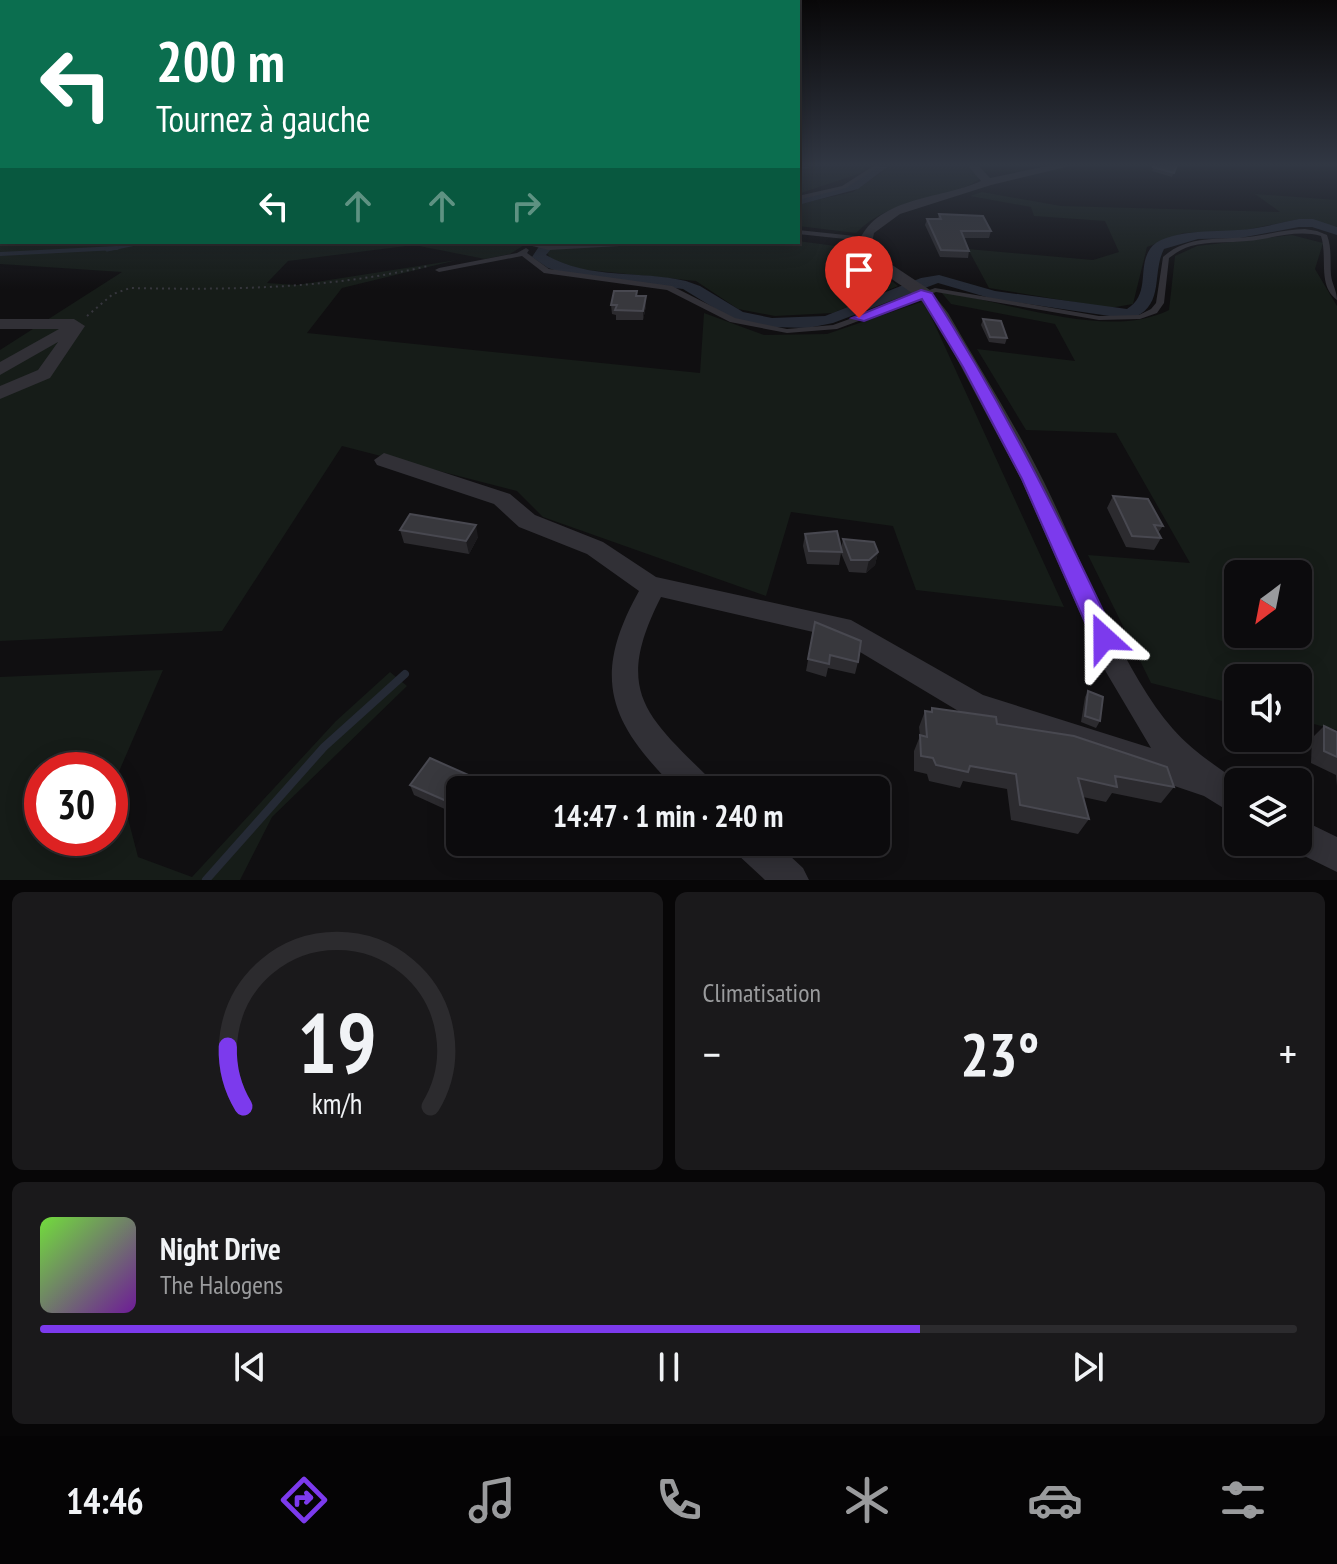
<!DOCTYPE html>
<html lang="fr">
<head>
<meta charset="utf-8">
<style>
	:root { --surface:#0c0b0d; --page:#1a191b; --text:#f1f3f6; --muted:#9a9b9d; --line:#2c2b2e; --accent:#7c3aed }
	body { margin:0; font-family:"PT Sans Narrow",sans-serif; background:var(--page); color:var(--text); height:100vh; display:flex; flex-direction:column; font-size:30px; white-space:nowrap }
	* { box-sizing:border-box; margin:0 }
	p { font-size:26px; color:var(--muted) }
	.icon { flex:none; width:44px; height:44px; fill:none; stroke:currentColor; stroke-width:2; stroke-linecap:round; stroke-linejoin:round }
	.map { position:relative; height:880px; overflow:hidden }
	.details { display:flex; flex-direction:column; gap:12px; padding:12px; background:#070607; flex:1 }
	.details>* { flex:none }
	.top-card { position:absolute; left:0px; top:0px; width:800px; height:244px; box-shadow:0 4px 20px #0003,0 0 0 2px var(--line); background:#0b6e4f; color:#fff; overflow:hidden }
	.needle { width:52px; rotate:212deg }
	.tools { position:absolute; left:1224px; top:560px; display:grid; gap:16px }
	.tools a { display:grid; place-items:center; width:88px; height:88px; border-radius:12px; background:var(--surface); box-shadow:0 4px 20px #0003,0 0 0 2px var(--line); font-size:40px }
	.speed { position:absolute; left:24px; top:752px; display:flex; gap:16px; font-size:40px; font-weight:700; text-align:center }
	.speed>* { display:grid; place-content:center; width:104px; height:104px; border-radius:50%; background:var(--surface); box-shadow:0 4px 20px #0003,0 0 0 2px var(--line); line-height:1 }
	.speed .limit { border:12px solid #d22; background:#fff; color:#111 }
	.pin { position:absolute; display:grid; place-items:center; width:68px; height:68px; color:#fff; margin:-82px -34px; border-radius:50% 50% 50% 0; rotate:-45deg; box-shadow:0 0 8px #0007 }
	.pin .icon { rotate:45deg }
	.me { position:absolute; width:88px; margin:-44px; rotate:336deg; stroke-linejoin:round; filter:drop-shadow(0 0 6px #0008) }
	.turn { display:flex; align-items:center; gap:28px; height:168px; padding:0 24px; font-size:36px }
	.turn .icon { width:104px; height:104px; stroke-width:2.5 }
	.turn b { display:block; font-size:56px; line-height:68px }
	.lanes { display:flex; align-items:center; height:76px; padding:0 24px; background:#0003; justify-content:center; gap:40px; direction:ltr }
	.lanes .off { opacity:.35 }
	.big { font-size:60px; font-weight:700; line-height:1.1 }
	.details .tile { flex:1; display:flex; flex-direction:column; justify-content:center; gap:12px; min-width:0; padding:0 28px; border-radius:12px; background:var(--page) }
	.details .dial { align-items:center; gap:0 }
	.dial svg { height:208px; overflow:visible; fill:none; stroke:var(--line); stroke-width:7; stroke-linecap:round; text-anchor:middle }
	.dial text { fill:var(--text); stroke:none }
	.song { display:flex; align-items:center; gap:24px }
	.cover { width:96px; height:96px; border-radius:12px; background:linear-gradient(135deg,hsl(100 70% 55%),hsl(280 70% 35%)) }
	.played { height:8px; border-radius:4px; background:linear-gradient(90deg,var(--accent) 70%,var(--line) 70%) }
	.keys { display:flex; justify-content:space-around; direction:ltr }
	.heat { display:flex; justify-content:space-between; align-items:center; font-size:44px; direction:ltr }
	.details .tiles { flex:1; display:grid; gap:12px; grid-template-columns:1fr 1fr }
	.tile:last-child { grid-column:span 2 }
	.trip { position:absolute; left:446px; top:776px; width:444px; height:80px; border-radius:12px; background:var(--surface); box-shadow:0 4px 20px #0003,0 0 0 2px var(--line); font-weight:700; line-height:80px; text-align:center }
	.tabs { display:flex; height:128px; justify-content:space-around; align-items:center; background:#050405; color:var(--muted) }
	.tabs .icon { width:56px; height:56px }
	.tabs .active { color:var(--accent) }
	.tabs b { font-size:36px; color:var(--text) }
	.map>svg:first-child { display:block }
	.green { fill:#161c18; fill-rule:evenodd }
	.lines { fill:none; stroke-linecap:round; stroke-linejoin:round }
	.stream-far2 { stroke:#252a35; stroke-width:3 }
	.stream-far1 { stroke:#252a35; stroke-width:4 }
	.stream { stroke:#252a35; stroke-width:8 }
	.canal { fill:#252a35; fill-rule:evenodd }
	.path { stroke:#36363d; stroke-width:2; stroke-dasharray:2 4; stroke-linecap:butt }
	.service { fill:#313036; fill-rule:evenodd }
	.minor { fill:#313036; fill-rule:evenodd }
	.wall { fill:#2c2b2f }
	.shaded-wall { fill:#1b1a1d }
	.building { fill:#38383d; stroke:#484850; stroke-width:2 }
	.route { fill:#7c3aed; stroke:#51269a; stroke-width:2 }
</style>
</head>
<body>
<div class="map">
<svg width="1337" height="880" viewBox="0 0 1337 880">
	<rect width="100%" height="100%" fill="#100f11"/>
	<path class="green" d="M0,165L2,242H529L510,254L485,259L414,245L288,261L267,283L297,285L457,260L342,288L307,333L700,373L704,313L764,335L827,334L924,301L1064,607L916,590L893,526L791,512L766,596L543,517L517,491L342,446L222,631L0,641V350L122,272L0,264Z
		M798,165H868L861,173L798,194Z
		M892,165H964L981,178C943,205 895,194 856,233L798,226V204L853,192Z
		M982,192L1061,206L1280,212L1255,194L1337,200V227L1300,219L1240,231L1183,233L1147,247L1133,304L1110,308L989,288L968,249L1093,260L1119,252L1105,221L1034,216L1031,207L970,196Z
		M1292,235L1323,243L1315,269L1337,306V730L1298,720V678H1238V705L1151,683L1088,555L1190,563L1116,433L1026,430L977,349L1075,361L1055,324L951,304L941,292C1007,301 1108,341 1169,310L1175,256L1197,246ZM1238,574H1298V634H1238Z
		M798,241L851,248L898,286L833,313L775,316L738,309L696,281L578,269L555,264L546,252L562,242Z
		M163,670L117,776L138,857L192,877L336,721L390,672L407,686L272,817L240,880H0V677ZM42,770H110V838H42Z"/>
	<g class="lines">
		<path class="stream-far2" d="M798,169L813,165
			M107,250L145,242"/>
		<path class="stream-far1" d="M0,254L117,248"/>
		<path class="stream" d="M206,880L324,747L405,674"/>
		<path class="canal" d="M877,165H890L858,189L798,205V197L850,185Z
			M1299,219H1313L1337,227V235L1312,227H1299L1240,238L1198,239L1164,249C1151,274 1166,307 1130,319L993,299L938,283L833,323L808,328L772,327L732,319L683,289L569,275L548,268L532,257L542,242H557L546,255C589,280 640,270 686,281L700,286L743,312L772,318L825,316L921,278L939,275L995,291L1127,309C1151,294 1137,268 1150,249C1163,229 1217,232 1238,230C1258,229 1279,223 1299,219Z"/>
		<path class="path" d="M87,316L113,294L130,288C231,290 329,289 428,266"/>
		<path class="service" d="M875,165H881L846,188L798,200V196L842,186Z
			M1305,229L1317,231L1327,235C1332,248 1330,261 1331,275C1332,284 1337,291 1337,300C1317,285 1328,258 1321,236C1296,229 1272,239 1247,241C1229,243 1209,241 1191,246C1183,248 1176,253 1169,258L1164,303L1157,313L1140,319L1099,320L936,292L837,329L787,333L730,322L667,290L544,273L522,256L439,272L435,270L439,268L517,253L526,248L529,250L527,253L549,269L672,286L735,318L787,329L833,325L935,288L1099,316L1139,315L1151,309L1156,303L1163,257C1187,235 1218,240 1248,237C1267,235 1286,229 1305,229Z
			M798,230L864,237L867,239L864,241L798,234Z
			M620,242H658L655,244L549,250L528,245L531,243L549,246Z"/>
		<path class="minor" d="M967,165H978L990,178L1052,165H1074L991,185L900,214L874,233L871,247L874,253L930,290L948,313C980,369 1015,424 1044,482C1081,556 1119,667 1173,729C1191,750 1216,766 1239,782L1238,817L1204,796L965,715L835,637L661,597C613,691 646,716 710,779L715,790H677C610,723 590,679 639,591L587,554L519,527L494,504L377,465L374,460L384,453L510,494L535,515L603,542L656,577L851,620L983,695L1151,748L1106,672L1021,479L933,314C912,285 872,274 857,247C873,196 940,200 981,181Z
			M0,319H74L85,326L50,378L0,399V386L38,370L58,342L0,375V362L59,329H0Z
			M1298,818L1337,837V872L1286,847L1284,842H1298Z
			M732,842H775L803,868L809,880H765L737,854Z"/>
	</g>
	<path class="wall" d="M1154,165H1177L1172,177L1152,171Z
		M939,214L991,231L989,238H964L969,251L968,258L940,257L925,225L927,219H938Z
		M637,291V296H646V306L643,320H616V315L612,314L611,305Z
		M983,319L1007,338L1005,344L989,342L981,325Z
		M1113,496L1163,526L1158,533L1161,538L1154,550L1126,547L1107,508Z
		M400,530L478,537L469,554L404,543Z
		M805,534L841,549L843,539L878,552L875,565L866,573L849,572L841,553L839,565L807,564L803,546Z
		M815,622L858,662L855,674L828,668L826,677L806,671Z
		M1088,691L1100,721L1096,728L1081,722L1085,697Z
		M932,708L997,724L1174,787L1161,803L1112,793L1106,802L1083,797L1089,819L1078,834L1011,820L1007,789L963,781L960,788L929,781L927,774L914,771V751L920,736L919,727L925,711L930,712Z
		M1324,726L1337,732V786L1336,775L1311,763L1312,738Z
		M410,785L460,790V816L414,795Z
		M813,842H830L827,852L812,845Z"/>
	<path class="shaded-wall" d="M646,296V306L643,320V311Z
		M476,525L478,537L469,554L466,541Z
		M878,552L875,565L866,573L869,560Z"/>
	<path class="building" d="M1154,165H1177L1174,173L1153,167Z
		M939,214L983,216L991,231H961L969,251L941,250L927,219H941Z
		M614,291H637L636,296H646L643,311L615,310L617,305H611Z
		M983,319L1001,321L1007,338L990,337Z
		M1113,496L1148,499L1163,526L1154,525L1161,538L1132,536Z
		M410,514L476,525L466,541L400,530Z
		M837,531L842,552L809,551L805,534Z
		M843,539L874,542L878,552L869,560H851Z
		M815,622L861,641L858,662L830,655L829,664L808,659Z
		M1088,691L1103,697L1100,721L1085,716Z
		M932,708L996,717L997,724L1074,736L1167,767L1174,787L1115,776L1117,787L1078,778L1089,819L1020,805L1016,774L970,766L968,772L936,765L933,758L921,756L920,735L927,737L925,711L932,712Z
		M1324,726L1337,732V757L1324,751Z
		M430,758L502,790H460V807L410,785Z"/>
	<linearGradient id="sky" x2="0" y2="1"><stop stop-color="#090809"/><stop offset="0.57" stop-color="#313743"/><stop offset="1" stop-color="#313743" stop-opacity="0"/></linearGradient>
	<rect width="1337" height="289" fill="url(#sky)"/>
	<path class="route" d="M921,290L932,293C1003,404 1060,519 1116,638L1112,645L1104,648L1095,645L1022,479L963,367L922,299L864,321L852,318Z"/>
</svg>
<div class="tools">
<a><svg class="needle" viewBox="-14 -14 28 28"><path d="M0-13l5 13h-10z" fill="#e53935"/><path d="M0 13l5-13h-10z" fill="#9a9b9d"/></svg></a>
<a><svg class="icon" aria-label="sound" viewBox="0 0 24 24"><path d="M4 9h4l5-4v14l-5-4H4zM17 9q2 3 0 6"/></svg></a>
<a><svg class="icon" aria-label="layers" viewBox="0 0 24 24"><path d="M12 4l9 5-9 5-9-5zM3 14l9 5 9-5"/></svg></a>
</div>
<div class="speed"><div class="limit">30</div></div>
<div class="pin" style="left:859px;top:318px;background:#d93025"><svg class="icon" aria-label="arrive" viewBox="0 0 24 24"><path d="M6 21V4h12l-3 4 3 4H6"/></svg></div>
<svg class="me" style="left:1104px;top:638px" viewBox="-20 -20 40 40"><path d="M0-17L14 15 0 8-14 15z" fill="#7c3aed" stroke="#fff" stroke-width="4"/></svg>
<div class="trip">14:47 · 1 min · 240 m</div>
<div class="top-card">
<div class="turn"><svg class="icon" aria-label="left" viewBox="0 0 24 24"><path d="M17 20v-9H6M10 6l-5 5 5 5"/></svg><div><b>200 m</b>Tournez à gauche</div></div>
<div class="lanes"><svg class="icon" aria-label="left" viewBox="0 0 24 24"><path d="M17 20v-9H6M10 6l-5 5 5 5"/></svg><svg class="icon off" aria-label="ahead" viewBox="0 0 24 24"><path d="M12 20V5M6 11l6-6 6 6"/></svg><svg class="icon off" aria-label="ahead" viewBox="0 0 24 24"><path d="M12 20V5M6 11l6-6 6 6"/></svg><svg class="icon off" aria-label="right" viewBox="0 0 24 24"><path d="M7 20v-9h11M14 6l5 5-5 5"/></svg></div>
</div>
</div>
<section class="details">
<div class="tiles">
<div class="tile dial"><svg viewBox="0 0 100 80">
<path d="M14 69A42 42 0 1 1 86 69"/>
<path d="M14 69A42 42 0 0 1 8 46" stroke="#7c3aed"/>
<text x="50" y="56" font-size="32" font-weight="700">19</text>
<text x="50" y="72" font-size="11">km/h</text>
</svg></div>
<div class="tile"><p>Climatisation</p>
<div class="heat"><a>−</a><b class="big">23°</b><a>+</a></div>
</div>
<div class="tile">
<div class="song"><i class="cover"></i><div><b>Night Drive</b><p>The Halogens</p></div></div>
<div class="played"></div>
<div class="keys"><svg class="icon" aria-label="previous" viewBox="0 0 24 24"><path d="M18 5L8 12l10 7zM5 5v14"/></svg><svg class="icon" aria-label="pause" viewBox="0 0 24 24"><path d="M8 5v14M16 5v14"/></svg><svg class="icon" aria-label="next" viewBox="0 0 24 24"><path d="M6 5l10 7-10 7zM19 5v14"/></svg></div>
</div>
</div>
</section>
<nav class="tabs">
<b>14:46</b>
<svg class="icon active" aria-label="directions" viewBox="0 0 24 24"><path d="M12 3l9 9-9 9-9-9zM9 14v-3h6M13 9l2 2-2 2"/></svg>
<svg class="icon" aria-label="music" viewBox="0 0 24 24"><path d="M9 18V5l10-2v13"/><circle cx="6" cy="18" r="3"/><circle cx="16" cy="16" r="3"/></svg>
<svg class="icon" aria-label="phone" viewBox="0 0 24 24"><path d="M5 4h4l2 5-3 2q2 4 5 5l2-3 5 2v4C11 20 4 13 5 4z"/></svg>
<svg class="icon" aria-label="climate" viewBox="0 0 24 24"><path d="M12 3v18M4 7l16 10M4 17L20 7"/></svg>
<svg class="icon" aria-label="car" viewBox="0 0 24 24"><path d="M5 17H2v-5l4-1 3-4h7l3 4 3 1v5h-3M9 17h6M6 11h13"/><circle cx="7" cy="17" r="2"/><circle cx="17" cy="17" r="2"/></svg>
<svg class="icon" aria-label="filters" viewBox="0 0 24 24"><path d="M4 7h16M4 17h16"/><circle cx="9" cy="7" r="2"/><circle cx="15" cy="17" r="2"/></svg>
</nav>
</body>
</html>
